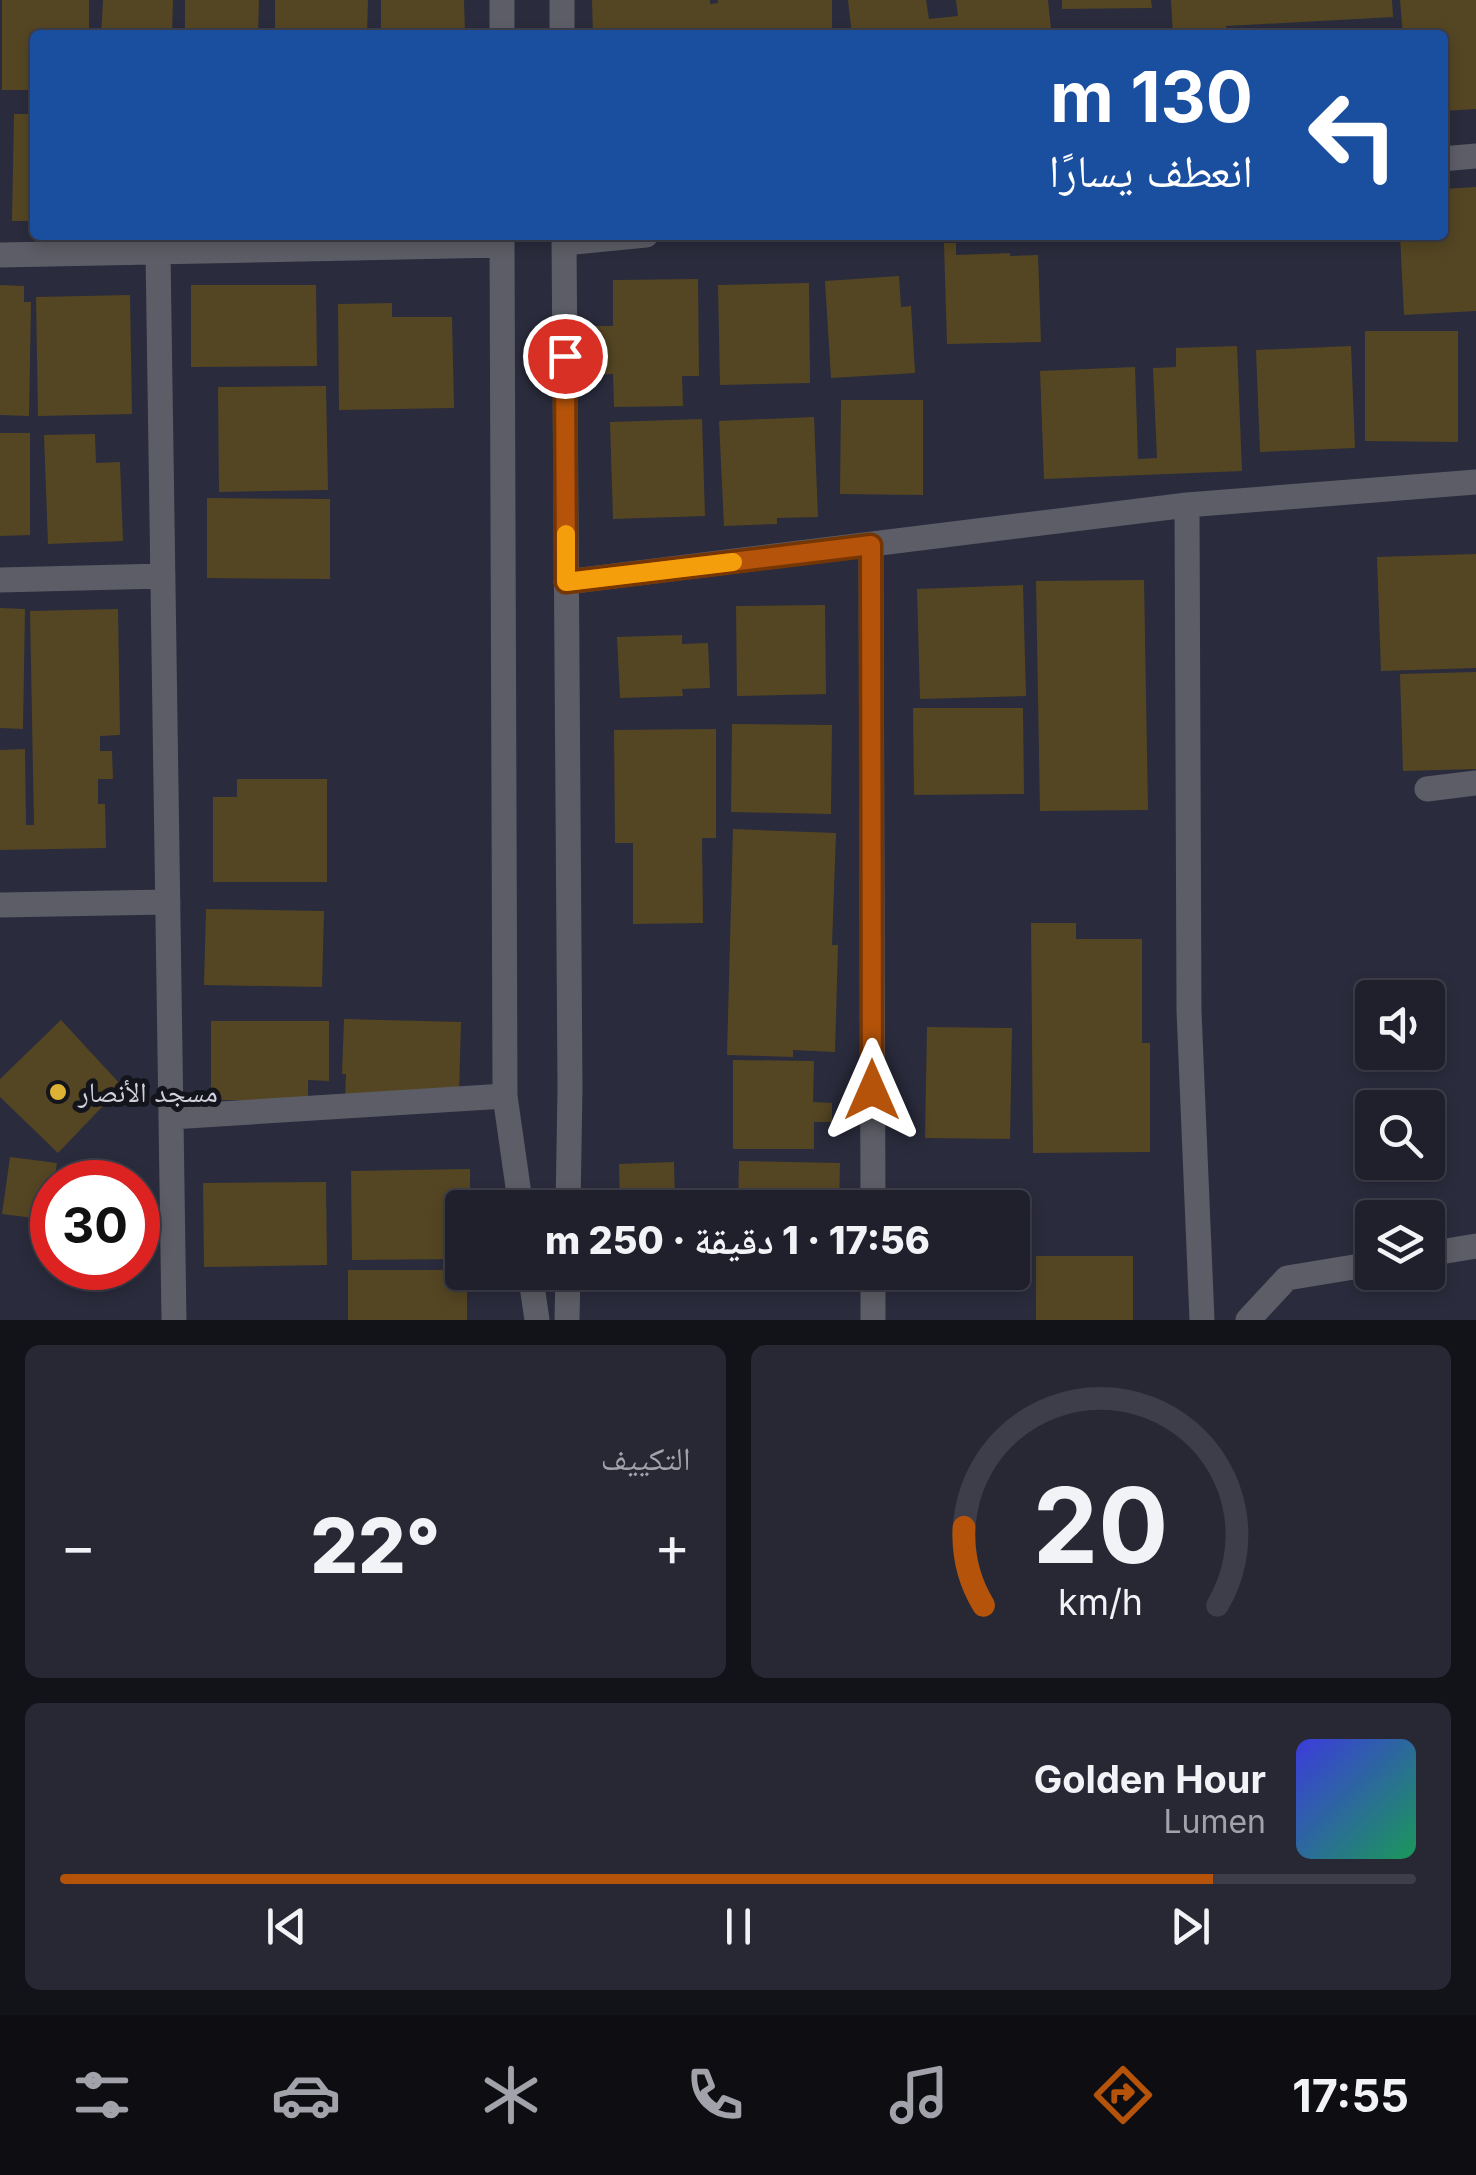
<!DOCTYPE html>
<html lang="ar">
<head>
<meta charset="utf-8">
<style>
	:root { --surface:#20202d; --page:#282835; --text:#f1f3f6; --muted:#a2a3aa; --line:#3d3e49; --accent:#b45309 }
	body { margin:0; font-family:Inter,"Noto Naskh Arabic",sans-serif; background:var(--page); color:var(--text); direction:rtl; height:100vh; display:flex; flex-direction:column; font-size:38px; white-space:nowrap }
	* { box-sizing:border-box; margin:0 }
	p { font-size:32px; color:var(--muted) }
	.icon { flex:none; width:55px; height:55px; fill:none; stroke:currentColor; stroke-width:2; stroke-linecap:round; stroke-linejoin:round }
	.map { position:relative; height:1320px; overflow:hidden; direction:ltr }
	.details { display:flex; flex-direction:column; gap:25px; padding:25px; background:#121219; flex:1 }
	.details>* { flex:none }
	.top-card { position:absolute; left:30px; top:30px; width:1418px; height:210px; border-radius:10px; box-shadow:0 5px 15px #0003,0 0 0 2px var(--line); direction:rtl; background:#1a4fa0; color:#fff; overflow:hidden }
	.controls { position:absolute; left:1355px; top:980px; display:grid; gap:20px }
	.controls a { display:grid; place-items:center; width:90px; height:90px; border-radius:10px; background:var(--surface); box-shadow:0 5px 15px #0003,0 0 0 2px var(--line); font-size:50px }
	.speed { position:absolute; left:30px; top:1160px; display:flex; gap:20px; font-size:50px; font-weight:700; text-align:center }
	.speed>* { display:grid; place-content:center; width:130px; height:130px; border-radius:50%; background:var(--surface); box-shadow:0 5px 15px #0003,0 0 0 2px var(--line); line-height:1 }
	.speed .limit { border:15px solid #d22; background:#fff; color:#111 }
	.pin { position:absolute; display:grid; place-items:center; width:85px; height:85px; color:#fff; margin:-42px; border:5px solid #fff; border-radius:50%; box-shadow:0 2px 10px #0007 }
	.me { position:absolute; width:110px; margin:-55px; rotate:0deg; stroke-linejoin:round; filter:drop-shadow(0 0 8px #0008) }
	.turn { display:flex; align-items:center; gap:35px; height:210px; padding:0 30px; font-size:45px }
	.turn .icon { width:130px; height:130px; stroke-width:2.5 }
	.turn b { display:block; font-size:70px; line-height:85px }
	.big { font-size:75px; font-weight:800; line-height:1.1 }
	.details .card { flex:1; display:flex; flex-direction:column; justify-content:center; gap:15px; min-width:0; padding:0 35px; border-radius:15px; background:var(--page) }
	.details .dial { align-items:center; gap:0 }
	.dial svg { height:260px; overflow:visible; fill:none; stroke:var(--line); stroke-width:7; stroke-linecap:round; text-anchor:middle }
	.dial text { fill:var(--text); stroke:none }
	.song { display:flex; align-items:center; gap:30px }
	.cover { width:120px; height:120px; border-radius:15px; background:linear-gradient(135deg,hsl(240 70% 55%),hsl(150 70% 35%)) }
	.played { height:10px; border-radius:5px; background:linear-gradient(90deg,var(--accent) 85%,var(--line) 85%) }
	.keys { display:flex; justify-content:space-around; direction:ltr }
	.heat { display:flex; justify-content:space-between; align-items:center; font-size:55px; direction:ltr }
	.details .tiles { flex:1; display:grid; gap:25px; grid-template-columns:1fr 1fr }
	.card:last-child { grid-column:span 2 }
	.trip { position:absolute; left:445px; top:1190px; width:585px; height:100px; border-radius:10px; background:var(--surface); box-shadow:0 5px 15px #0003,0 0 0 2px var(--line); font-weight:800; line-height:100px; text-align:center; direction:rtl }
	.dock { display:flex; height:160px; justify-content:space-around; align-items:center; background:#0d0d12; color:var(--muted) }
	.dock .icon { width:70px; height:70px }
	.dock .selected { color:var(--accent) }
	.dock b { font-size:45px; color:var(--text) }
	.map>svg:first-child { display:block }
	.building { fill:#544623 }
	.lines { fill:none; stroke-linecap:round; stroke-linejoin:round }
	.minor { stroke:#5c5d66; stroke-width:25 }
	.route-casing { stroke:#753606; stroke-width:25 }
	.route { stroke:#b45309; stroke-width:18 }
	.slow { stroke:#f59e0b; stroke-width:18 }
	.poi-dot { fill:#ddb133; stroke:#14141c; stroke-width:4 }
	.labels { text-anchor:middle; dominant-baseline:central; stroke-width:10; stroke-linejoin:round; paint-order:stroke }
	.poi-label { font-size:28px; fill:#cfd0db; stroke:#14141c; text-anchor:start }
</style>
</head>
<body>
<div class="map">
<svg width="1476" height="1320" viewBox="0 0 1476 1320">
	<rect width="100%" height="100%" fill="#2a2b3c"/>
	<path class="building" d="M2,0H89V35H35V90H2Z
		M103,0H173L172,35H101Z
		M185,0H259L258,35H185Z
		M275,0H368L367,35H275Z
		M381,0H464L465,35H381Z
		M592,0H710V4L718,3V0H832V35H593Z
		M848,0H926L929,19L958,16L956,0H1048L1051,29L997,35H852Z
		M1062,0H1151L1152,8L1062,9Z
		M1171,0H1392L1393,17L1226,26L1227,35H1173Z
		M1400,0H1476V109L1442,111V35H1403Z
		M14,114H35V221H12Z
		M1476,187V311L1404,315L1400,235H1442V189Z
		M944,243H956V255L1010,253V256L1038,255L1041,342L947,344Z
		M899,276L901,307L911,306L915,373L831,378L825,281Z
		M698,279L699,376H682L683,406L614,407L613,374L594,375L593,326H613V280Z
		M809,283L810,383L720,385L718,285Z
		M0,285L24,286V302H31L29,416L0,415Z
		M191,285H316L317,366L191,367Z
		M130,295L132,414L38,416L36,297Z
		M392,303V317H452L454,408L339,410L338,304Z
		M1365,331H1458V442L1365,441Z
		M1237,346L1242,471L1044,479L1040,371L1135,367L1138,459L1157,458L1153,368L1176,367V348Z
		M1351,346L1355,448L1260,452L1256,350Z
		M326,386L328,490L219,492L218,387Z
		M841,400H923V495L840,494Z
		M814,417L818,517L777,518V524L724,526L719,421Z
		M702,419L705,516L613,519L610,422Z
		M0,433H30V535L0,536Z
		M95,434L96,463L120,462L123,541L48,544L44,435Z
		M207,498L330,499V579L207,578Z
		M1476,554V668L1381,671L1377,557Z
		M1144,580L1148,810L1040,811L1036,581Z
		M1023,585L1026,696L920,699L917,589Z
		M825,605L826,694L737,696L736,606Z
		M0,608L25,609L23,729L0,728Z
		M118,609L120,735L100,736V751H112L113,779H98V804H105L106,848L0,850V750L25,749L26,825H34L30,611Z
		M682,635V644L708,643L710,688L682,689L683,696L620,698L617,637Z
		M1476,672V769L1403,771L1400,674Z
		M913,708H1023L1024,794L914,795Z
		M732,724L832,725L831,814L731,812Z
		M716,729V838H702L703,923L633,924V843H615L614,730Z
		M237,779H327V882H213V797H237Z
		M733,829L836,833L832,945H838L835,1052L793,1050V1057L727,1055Z
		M206,909L324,911L322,987L204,985Z
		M1031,923H1076V939H1142V1043H1150V1152L1033,1153Z
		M344,1019L461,1022L459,1094L345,1102L346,1074H342Z
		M61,1020L122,1086L58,1153L0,1097V1079Z
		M211,1021H329V1081L308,1080V1100H211Z
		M927,1027L1012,1028L1010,1139L925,1138Z
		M733,1060L814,1061L813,1102L832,1103V1122H814V1149H733Z
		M10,1157L57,1163L54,1182H52L50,1220L2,1214Z
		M739,1161L840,1163L839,1208H738Z
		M674,1162L675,1208H620L619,1164Z
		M470,1169V1208H462V1259L352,1260L351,1171Z
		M326,1182L327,1265L204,1267L203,1183Z
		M1036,1256H1133V1320H1036Z
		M348,1270H462V1272H467V1320H348Z"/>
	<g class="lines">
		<path class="minor" d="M502,0V35
			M562,0V35
			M1442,159L1476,156
			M502,235L505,1096L521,1208
			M564,235L570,1089L568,1208
			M564,243L646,235
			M158,252L174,1320
			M0,255L502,245
			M1187,505L1189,1011L1202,1320
			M871,545L873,1208
			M0,580L163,576
			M566,582L1187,505L1476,482
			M1427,789L1476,783
			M0,905L168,902
			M171,1117L505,1096
			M1428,1254L1476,1246
			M530,1272L537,1320
			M873,1272V1320
			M567,1320L568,1272
			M1248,1320L1287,1278L1372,1264"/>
	</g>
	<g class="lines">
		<g class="route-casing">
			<path id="route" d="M565,356L566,582L871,545L872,1090"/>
		</g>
		<use href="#route" class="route"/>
		<path class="slow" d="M566,534V582L733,562"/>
	</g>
	<circle class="poi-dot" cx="58" cy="1092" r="10"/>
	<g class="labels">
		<g class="poi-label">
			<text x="78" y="1092">مسجد الأنصار</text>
		</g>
	</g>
</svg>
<div class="controls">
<a><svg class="icon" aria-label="sound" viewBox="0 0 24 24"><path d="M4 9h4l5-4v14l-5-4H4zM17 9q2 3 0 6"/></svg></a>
<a><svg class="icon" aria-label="search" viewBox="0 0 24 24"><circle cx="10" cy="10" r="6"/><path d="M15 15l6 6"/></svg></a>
<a><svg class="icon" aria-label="layers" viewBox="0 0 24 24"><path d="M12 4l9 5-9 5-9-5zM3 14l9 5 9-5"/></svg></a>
</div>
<div class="speed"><div class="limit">30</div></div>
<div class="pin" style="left:565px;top:356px;background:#d93025"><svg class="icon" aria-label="arrive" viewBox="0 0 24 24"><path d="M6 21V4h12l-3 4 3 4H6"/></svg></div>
<svg class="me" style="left:872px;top:1090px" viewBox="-20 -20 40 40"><path d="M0-17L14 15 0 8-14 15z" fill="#b45309" stroke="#fff" stroke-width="4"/></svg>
<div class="trip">17:56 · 1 دقيقة · 250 m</div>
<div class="top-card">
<div class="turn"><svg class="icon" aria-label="left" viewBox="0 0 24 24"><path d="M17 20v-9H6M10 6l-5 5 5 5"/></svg><div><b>130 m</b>انعطف يسارًا</div></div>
</div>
</div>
<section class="details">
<div class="tiles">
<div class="card dial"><svg viewBox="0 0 100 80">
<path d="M14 69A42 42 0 1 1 86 69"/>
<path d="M14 69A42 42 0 0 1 8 45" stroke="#b45309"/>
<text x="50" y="56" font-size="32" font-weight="700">20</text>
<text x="50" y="72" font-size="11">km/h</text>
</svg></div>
<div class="card"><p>التكييف</p>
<div class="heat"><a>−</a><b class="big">22°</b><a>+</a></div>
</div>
<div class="card">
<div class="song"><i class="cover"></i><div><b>Golden Hour</b><p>Lumen</p></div></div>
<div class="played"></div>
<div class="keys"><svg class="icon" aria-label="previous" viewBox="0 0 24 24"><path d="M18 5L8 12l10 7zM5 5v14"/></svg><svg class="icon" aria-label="pause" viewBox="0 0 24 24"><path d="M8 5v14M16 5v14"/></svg><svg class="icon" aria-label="next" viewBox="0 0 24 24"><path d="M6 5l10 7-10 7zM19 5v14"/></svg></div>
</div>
</div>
</section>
<nav class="dock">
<b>17:55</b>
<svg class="icon selected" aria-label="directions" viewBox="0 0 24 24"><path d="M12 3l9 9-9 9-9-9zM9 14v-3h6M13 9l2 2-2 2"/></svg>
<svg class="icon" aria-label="music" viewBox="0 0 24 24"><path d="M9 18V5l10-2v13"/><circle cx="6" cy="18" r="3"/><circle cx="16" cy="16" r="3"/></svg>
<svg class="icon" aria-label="phone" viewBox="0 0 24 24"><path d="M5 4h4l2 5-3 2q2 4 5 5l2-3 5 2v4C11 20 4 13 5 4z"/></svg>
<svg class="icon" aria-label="climate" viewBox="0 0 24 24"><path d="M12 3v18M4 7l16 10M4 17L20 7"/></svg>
<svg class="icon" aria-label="car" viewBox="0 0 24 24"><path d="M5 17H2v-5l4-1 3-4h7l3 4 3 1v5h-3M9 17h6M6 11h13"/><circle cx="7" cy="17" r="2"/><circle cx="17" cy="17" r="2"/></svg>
<svg class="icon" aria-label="filters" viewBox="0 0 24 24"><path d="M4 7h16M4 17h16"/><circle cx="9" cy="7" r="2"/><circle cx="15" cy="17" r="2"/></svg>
</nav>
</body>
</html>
